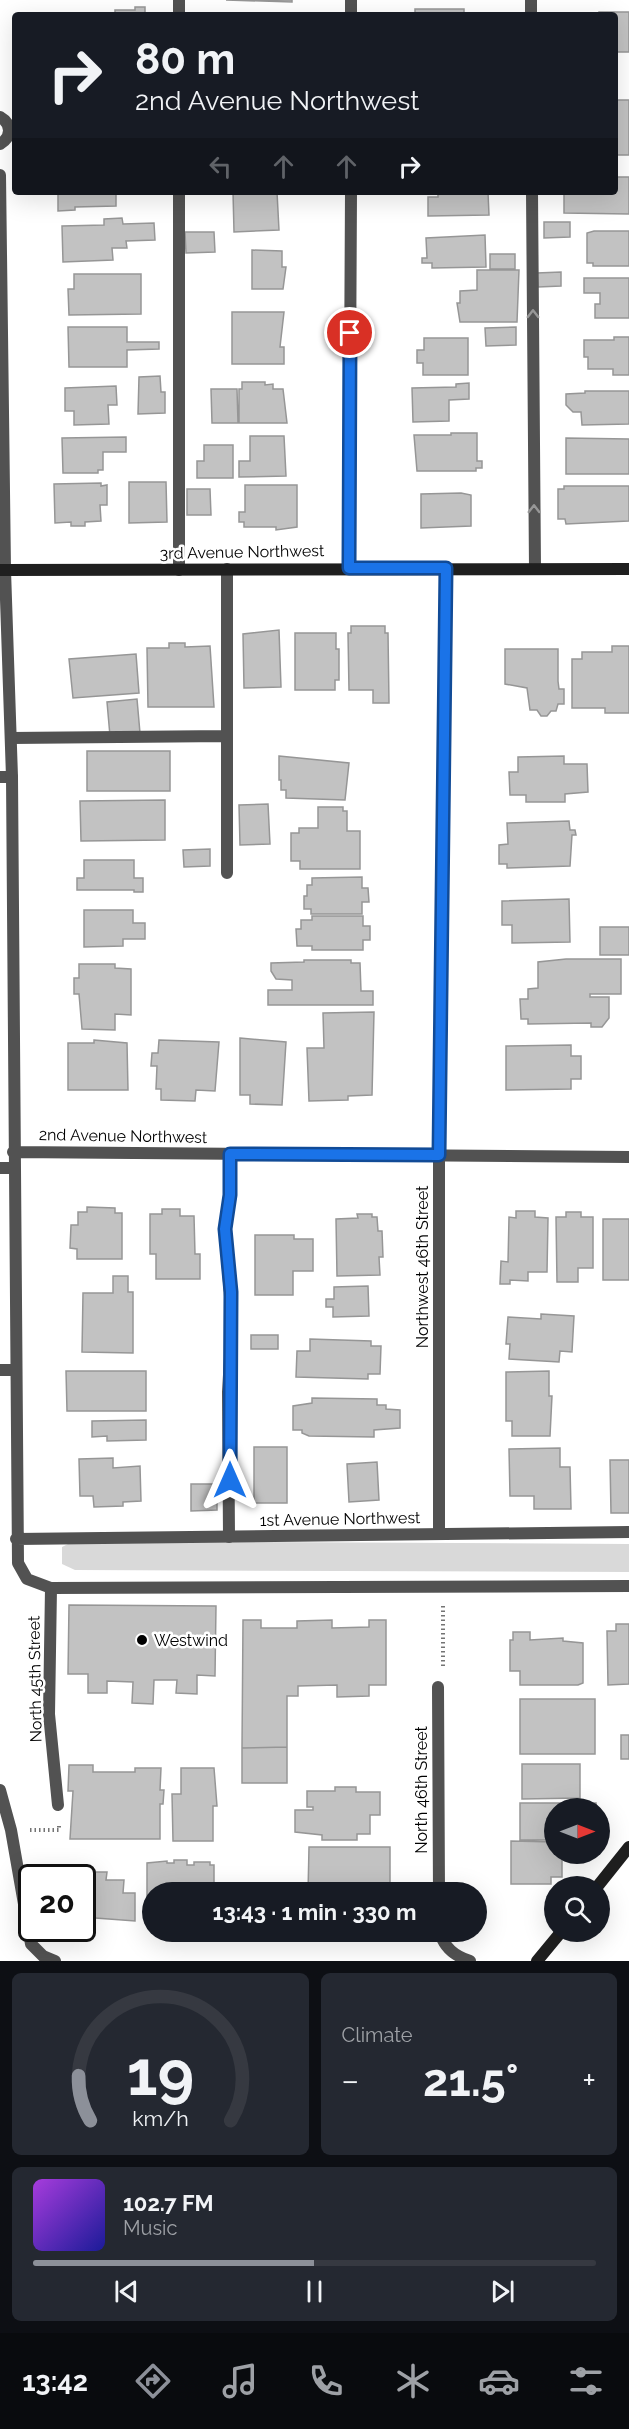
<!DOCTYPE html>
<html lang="en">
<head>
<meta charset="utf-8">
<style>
	:root { --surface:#171b24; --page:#242831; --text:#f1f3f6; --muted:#9ea1a6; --line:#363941; --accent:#8c9099 }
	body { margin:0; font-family:Raleway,sans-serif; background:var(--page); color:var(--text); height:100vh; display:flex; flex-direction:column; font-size:22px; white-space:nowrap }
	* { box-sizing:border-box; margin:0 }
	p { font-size:20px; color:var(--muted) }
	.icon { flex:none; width:33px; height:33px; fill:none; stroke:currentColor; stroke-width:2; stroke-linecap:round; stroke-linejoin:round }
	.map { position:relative; height:1961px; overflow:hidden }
	.panel { display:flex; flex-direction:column; gap:12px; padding:12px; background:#0d0f14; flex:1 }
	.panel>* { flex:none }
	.hud { position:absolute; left:12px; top:12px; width:606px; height:183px; border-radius:6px; box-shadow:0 6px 24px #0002; background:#171b24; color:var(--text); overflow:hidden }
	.needle { width:39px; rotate:90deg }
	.controls { position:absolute; left:544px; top:1798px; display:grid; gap:12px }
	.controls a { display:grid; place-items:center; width:66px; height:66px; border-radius:50%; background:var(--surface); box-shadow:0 6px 24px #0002; font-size:30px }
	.speed { position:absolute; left:18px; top:1864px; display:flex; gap:12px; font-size:30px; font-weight:700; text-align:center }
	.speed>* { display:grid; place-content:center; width:78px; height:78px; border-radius:50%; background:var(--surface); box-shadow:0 6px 24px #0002; line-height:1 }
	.speed .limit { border:3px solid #111; border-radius:9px; background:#fff; color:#111 }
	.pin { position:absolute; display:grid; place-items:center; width:51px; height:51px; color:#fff; margin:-26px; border:3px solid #fff; border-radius:50%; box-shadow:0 2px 6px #0007 }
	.me { position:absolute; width:66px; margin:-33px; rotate:0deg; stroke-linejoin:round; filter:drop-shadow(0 0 4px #0008) }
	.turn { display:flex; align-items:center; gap:21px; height:126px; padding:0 24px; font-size:27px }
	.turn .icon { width:78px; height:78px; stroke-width:2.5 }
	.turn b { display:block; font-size:42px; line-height:51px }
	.lanes { display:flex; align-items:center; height:57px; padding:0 24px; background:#0003; justify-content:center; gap:30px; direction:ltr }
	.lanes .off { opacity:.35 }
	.big { font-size:45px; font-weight:700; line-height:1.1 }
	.panel .tile { flex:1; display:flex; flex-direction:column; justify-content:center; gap:9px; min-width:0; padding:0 21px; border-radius:9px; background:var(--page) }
	.panel .dial { align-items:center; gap:0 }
	.dial svg { height:156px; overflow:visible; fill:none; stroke:var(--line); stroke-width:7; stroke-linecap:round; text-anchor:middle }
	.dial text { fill:var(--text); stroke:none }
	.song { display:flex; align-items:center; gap:18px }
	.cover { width:72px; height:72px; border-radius:9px; background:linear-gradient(135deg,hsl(280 70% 55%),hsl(240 70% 35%)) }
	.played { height:6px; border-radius:3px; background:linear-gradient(90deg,var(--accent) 50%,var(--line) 50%) }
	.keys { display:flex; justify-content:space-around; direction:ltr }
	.heat { display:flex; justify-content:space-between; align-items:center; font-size:33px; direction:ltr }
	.panel .tiles { flex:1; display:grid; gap:12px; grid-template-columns:1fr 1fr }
	.tile:last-child { grid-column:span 2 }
	.trip { position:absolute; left:142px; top:1882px; width:345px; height:60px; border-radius:30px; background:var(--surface); box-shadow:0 6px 24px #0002; font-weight:700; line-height:60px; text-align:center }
	.menu { display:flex; height:96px; justify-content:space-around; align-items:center; background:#090b0e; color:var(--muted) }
	.menu .icon { width:42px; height:42px }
	.menu .current { color:var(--accent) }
	.menu b { font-size:27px; color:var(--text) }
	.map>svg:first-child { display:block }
	.green { fill:#d9d9d9 }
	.building { fill:#c2c2c2; stroke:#969696; stroke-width:1.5 }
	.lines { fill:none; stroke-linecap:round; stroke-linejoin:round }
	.path { stroke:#747474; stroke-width:4; stroke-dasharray:1.5 3; stroke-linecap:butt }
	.lane { stroke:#525252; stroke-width:12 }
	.street { stroke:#525252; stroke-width:12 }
	.secondary { stroke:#1f1f1f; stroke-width:12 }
	.oneway { stroke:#979797 }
	.route-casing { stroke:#114b97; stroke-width:15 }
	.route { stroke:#1a73e8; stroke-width:10 }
	.poi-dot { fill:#000; stroke:#fff; stroke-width:2 }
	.labels { text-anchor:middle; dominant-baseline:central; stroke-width:5; stroke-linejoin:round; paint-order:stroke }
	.street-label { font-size:16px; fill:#000; stroke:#fff }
	.poi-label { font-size:16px; fill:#000; stroke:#fff; text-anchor:start }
</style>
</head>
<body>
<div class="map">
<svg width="629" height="1961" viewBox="0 0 629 1961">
	<rect width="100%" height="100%" fill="#fff"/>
	<path class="green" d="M74,1541L629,1544V1572L75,1570L62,1564V1547Z"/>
	<path class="building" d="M226,0H292V2Z
		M135,7H145V15H67L115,14V10H135Z
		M415,9H464V15H415Z
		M599,12H629V52H615V15H599Z
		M615,100H629V155H615Z
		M615,177H629V214L564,213V192H615Z
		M58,192H116V206L75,207V210L58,211Z
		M233,192H277L279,230L234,232Z
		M438,192H488L489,215L428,216V197H438Z
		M122,218L123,224L154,223L155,240L126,241L127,248H112L113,260L63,262L62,226L104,225V219Z
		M544,222H570V237L544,238Z
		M594,231H629V266H593V263H587V233Z
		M185,232H214L215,252L186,253Z
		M485,235L486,267L432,268V263H422V258H427L426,238Z
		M252,250L282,251V267H286L283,289H252Z
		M490,254H515V269H490Z
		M477,270H519L517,322H460L457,303H460V291L477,290Z
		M561,272V286L538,287L537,273Z
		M74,274H141V314L69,315L68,289H74Z
		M584,278H629V318H595V304H600V293H584Z
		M232,312H284L280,347H284V364H232Z
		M68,327H127V342H159V349L127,350V367H69Z
		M516,327V345L486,346L485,328Z
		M614,337H629V375H613V369H588V357H584V340H614Z
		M424,338H468V375H423V363H417V350H424Z
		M160,376L161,392H165V413L138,414L139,377Z
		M242,382H265V385L273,384V389H283L287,423H239V389H242Z
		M469,383V399L449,400V421L413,422L412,388L456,387V384Z
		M116,386L117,405H108L109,424L74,425V411H65V388Z
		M211,389H237L238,423H212Z
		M585,391H629V424L582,425L581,412H573L566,405V394L585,393Z
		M451,433H477V461H482V468H476V471H417L414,435H451Z
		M250,436H284L286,476L239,477V461H250Z
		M126,437V452H103V470H98V473H63L62,438Z
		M566,438L629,439V474H566Z
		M204,445H233V478H197V461H204Z
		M129,482H166L167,522L129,523Z
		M101,483V486L107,485V505H100L101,521L85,522V526H71V522L55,523L54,484Z
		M245,485H297V527L276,530V527H244V522H239V512H245Z
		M564,486H629V521L566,524L565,519H558V489H564Z
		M187,489H210L211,515H187Z
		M461,493L471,495V526L421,528V494Z
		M351,626H385V633H388L389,703H373V690H349L348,633H351Z
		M279,630L281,687L244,688L243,634Z
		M295,633H336V649H339V680H335V690H295Z
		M169,643H185V647L210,646L214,707H148L147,648H169Z
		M612,646H629V713H605V708H572V659H582V652H612Z
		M505,649H558V681L559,689H564V704H558L556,711H551L547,716H541L537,710H530L527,688L505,684Z
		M136,654L139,693L73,698L69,659Z
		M137,699L140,733L110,736L107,702Z
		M87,751H170V791H87Z
		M279,756L349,763L345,800L286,798V790H281V780H279Z
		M564,756V764H587L588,792L565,794V802H526V795H510L509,772H518V757Z
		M165,800V840L81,841L80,801Z
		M268,804L270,844L240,845L239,805Z
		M318,807H343V811H347V831H360V869H300V861H291V833H299V828H318Z
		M569,821L570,830H575L576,835H572L570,866L507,868V864H499V845L508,844L507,823Z
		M210,849V866L184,867L183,850Z
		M84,860H134V878H143V892H134V890H77V878H84Z
		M362,877V888H368L369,902H362V914H311V909H304V896H307V885H312V878Z
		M569,899L570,942L512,943V925H502V901Z
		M84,910H133V923H145V939H123V946L84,947Z
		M312,916H363V926H370V940H363V950H312V946H297L296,929H301V920H312Z
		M600,927H629V955H600Z
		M566,959H621V994H590V997H609V1018L602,1027H591V1023L528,1024V1019H521L520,999H528V989L538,988V962Z
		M304,960H351V963H360L361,991H373V1005H268V990H292V980L276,979L271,971V963L304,962Z
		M79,964H115V968L131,969V1015L115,1014V1030L82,1029L79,994H74V978H79Z
		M374,1012L372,1095L348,1096V1100L309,1101L307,1048H324L323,1013Z
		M240,1038L286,1042L282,1105L250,1104V1095H240Z
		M94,1040L127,1043L128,1090H68V1043H94Z
		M159,1040L219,1042L215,1091L196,1090L195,1101L161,1100V1089H156L157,1066H151L152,1053H158Z
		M571,1045V1056H581V1079H571V1089L506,1090V1046Z
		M87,1207L115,1208V1213H122V1259H77V1249L70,1248L71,1225H78V1212H87Z
		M162,1209H180V1216H194L195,1254H200V1279H156V1254H150V1214H162Z
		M516,1211H535V1217L548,1218L547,1272H528V1281L510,1280V1284H500L501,1261L508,1262L509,1217L516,1218Z
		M566,1212H581V1217H593V1268H578V1282H557L556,1217H566Z
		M357,1214H372V1217H377L378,1231H382L383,1257H379L380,1275L337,1276L336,1219L358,1218Z
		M603,1219H629V1280H603Z
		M255,1235H294V1239H313V1271H293V1295H255Z
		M113,1276H128V1292H133V1353L82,1352L83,1293H113Z
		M368,1286L369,1316L333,1317V1307H326V1299H334V1287Z
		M541,1314L574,1316L572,1352L560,1351L559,1362L509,1359L510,1344H506L508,1317L541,1319Z
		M251,1335H278V1349H251Z
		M310,1339L371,1341V1346H381L380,1374H368V1379L296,1377L297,1351H310Z
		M66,1371H146V1411H67Z
		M549,1371V1396H552L550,1436H512V1421H506V1372Z
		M312,1398L377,1399V1405H386V1409L400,1410V1428L374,1430V1437L309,1436L302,1433V1430H293V1406L312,1403Z
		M146,1420V1440L107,1441V1436L92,1437V1421Z
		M254,1447H287V1503H254Z
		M560,1448V1467H570L571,1509H534V1496H510L509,1449Z
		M113,1458V1468L140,1466L141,1501L123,1502V1506L94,1507L93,1496H80L79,1459Z
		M610,1460H629V1513H611Z
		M377,1462L379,1500L349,1502L347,1464Z
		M191,1484H217V1510L191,1511Z
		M69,1605L216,1606L215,1676L197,1675V1694L176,1693L177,1680H154L153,1704L132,1703L133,1682L107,1681V1693H88V1674H68Z
		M243,1620H261V1628H297V1621L332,1620V1628L369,1627V1620H386V1685H369V1696L337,1697V1685L298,1686V1696H287V1747L242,1748Z
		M616,1624H629V1684L608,1685L607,1631H616Z
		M513,1632H530V1640L563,1638V1641L583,1643V1683L578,1685H520V1671H510V1640H513Z
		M520,1699H595V1754H520Z
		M621,1735H629V1759H621Z
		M287,1747V1783H242V1748Z
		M522,1764H580V1798L522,1799Z
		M69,1765H93V1772H135V1768H161L160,1790H164L163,1804H160V1839H70L73,1791H68Z
		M181,1768H214L217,1806H213V1841H173L172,1794H181Z
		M335,1787H356V1792H380V1815H370V1834H357V1840H322V1835L295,1832V1810H313V1807H307V1791H335Z
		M520,1803H596V1809H555V1840H520Z
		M511,1841L555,1842V1854H562V1877H551V1884H511Z
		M309,1847H390V1893H308Z
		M174,1860H187V1865H194V1862H210V1865H214V1893H153V1909H147V1863L167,1861V1863H174Z
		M87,1872H107L106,1880H124L123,1893H135V1921L82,1917V1879L87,1880Z
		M319,1932H373V1941H319Z"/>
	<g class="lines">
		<path class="path" d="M443,1606V1668
			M30,1830H59V1825"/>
		<path class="lane" d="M179,0V15
			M531,0V15
			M179,192V570
			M532,192L535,568
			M227,569V873
			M11,738L227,736
			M0,777H12
			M0,1168H13
			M229,1537L228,1392L232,1323L225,1229L230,1195V1154
			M51,1588L49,1714L58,1805"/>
		<path class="street" d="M351,15V0
			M0,117C12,124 12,137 0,144
			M0,175L5,570L12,777L18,1563L27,1579L51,1588L629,1586
			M349,568L351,192
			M13,1152L629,1157
			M0,1370H15
			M439,1534V1155L446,568
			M16,1539L629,1532
			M438,1687L439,1893
			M0,1790L11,1830L31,1944L43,1956L55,1961
			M440,1932C444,1948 455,1956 470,1961"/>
		<path class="secondary" d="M0,570L629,569
			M597,1887L629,1847
			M537,1961L561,1932"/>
	</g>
	<defs><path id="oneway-chevron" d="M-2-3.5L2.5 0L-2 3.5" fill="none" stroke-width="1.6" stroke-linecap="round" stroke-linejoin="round" transform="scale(1.5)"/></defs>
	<g class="oneway">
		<use href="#oneway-chevron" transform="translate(533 314) rotate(-90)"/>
		<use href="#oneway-chevron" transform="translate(534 509) rotate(-90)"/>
	</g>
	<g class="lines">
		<g class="route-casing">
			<path id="route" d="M230,1480L231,1292L225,1229L230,1195V1154L439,1155L446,568H349L350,333"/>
		</g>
		<use href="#route" class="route"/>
	</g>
	<circle class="poi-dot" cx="142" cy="1640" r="6"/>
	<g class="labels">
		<g class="street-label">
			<text transform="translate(242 552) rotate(-1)">3rd Avenue Northwest</text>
			<text transform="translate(123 1136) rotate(1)">2nd Avenue Northwest</text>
			<text transform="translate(422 1267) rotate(-90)">Northwest 46th Street</text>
			<text transform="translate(340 1519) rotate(-1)">1st Avenue Northwest</text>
			<text transform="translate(35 1679) rotate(-91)">North 45th Street</text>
			<text transform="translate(421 1790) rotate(-90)">North 46th Street</text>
		</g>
		<g class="poi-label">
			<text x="154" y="1640">Westwind</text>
		</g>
	</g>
</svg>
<div class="controls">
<a><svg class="needle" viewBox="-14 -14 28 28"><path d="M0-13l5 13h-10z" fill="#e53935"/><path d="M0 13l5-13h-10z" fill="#9ea1a6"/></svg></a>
<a><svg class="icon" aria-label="search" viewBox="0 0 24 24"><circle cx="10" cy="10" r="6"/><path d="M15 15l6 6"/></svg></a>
</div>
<div class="speed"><div class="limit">20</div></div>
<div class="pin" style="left:350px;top:333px;background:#d93025"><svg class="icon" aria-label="arrive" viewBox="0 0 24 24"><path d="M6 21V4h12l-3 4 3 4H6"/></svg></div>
<svg class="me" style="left:230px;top:1480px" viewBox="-20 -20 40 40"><path d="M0-17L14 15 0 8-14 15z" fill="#1a73e8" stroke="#fff" stroke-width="4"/></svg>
<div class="trip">13:43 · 1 min · 330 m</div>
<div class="hud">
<div class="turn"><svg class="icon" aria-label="right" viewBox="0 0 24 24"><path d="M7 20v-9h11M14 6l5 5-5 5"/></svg><div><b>80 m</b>2nd Avenue Northwest</div></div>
<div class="lanes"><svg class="icon off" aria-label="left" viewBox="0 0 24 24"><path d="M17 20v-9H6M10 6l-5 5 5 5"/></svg><svg class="icon off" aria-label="ahead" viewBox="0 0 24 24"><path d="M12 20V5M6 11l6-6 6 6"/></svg><svg class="icon off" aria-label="ahead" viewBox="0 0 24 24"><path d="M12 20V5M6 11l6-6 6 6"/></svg><svg class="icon" aria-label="right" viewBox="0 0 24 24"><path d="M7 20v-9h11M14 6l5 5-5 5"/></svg></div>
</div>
</div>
<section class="panel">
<div class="tiles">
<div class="tile dial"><svg viewBox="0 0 100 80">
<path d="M14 69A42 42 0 1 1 86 69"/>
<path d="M14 69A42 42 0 0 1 8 46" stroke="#8c9099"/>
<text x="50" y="56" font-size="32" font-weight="700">19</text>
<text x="50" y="72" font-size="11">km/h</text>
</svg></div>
<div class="tile"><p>Climate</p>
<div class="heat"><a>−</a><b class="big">21.5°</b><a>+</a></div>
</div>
<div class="tile">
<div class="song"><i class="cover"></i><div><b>102.7 FM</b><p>Music</p></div></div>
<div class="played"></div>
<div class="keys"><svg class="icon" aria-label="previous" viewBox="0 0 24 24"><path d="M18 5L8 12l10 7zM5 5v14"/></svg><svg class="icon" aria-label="pause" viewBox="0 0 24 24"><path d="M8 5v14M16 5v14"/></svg><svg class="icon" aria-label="next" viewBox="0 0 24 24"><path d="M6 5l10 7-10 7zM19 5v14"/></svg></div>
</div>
</div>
</section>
<nav class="menu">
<b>13:42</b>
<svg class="icon current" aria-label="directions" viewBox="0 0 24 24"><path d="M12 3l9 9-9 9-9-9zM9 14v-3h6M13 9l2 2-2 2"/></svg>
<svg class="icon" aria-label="music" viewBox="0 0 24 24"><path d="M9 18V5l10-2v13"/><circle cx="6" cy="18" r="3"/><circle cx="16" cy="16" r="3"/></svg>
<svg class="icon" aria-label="phone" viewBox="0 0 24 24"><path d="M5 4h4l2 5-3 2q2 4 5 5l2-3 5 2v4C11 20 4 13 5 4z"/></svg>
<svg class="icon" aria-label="climate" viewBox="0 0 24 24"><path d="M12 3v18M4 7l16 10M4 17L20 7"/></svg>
<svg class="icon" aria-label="car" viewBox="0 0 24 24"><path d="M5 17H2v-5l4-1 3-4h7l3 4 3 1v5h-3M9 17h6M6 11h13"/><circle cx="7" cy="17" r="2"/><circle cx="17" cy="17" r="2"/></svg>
<svg class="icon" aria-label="filters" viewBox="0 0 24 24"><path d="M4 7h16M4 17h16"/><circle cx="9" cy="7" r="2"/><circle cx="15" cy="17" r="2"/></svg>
</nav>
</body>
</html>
